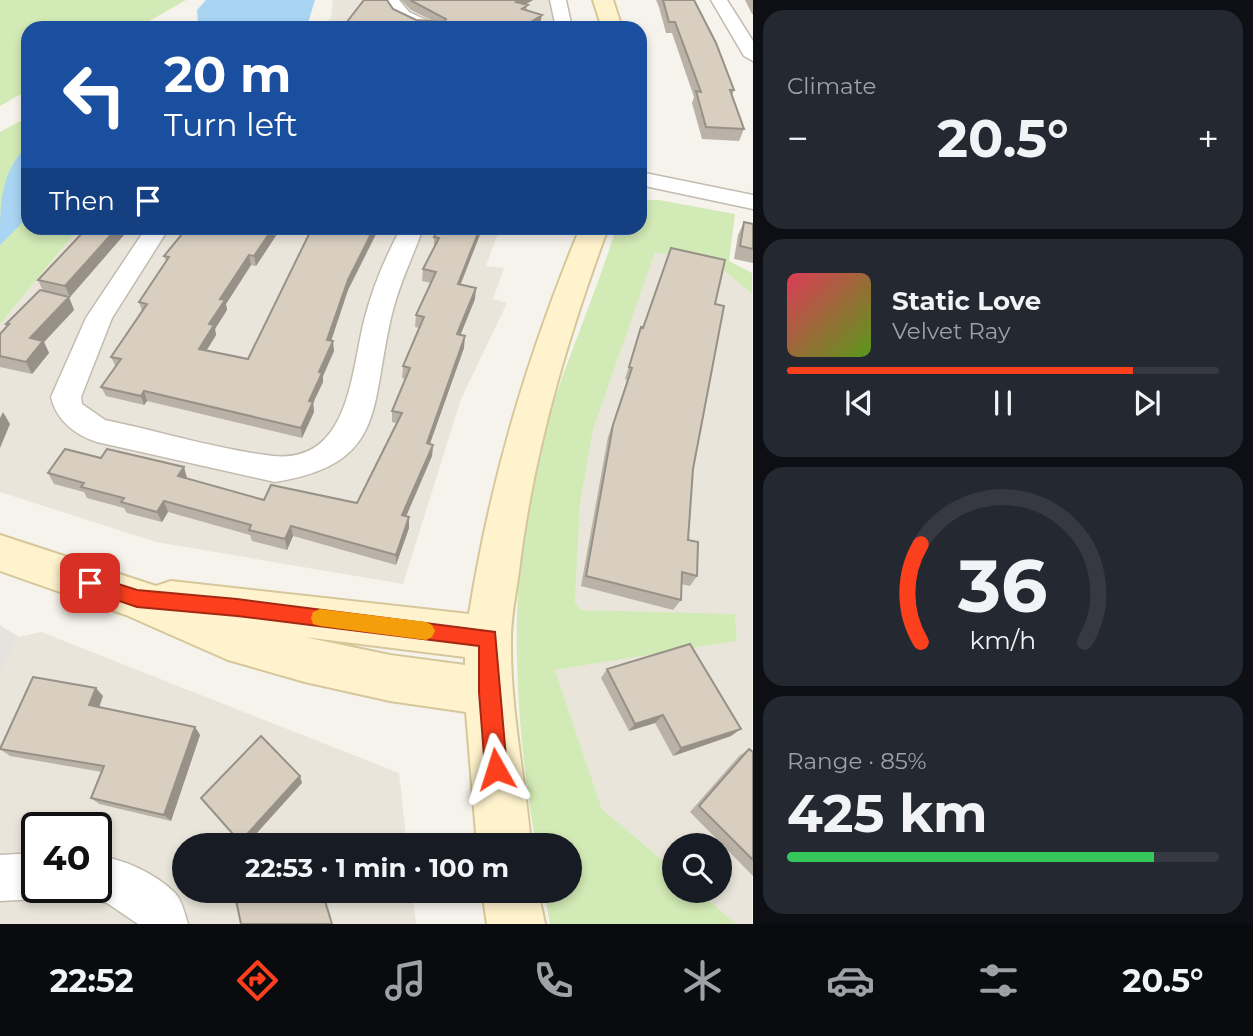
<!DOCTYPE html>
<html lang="en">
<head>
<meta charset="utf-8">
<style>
	:root { --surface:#171b24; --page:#242831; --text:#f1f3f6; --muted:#9ea1a6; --line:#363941; --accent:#fc3f1d }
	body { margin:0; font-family:Montserrat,sans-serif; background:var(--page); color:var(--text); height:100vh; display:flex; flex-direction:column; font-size:26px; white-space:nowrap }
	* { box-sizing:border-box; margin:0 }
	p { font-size:23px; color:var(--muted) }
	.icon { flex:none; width:38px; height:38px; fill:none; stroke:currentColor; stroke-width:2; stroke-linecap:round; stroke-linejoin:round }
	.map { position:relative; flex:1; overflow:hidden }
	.drawer { display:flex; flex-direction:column; gap:10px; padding:10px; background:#0d0f14; width:500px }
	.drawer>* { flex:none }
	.hud { position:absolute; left:21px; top:21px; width:626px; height:214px; border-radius:21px; box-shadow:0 4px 10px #0003; background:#1a4fa0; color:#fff; overflow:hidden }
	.tools { position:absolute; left:662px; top:833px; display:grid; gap:14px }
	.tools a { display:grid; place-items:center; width:70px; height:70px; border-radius:50%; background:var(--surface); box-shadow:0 4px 10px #0003; font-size:35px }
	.speed { position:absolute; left:21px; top:812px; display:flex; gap:14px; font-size:35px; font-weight:700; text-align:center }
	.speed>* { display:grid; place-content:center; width:91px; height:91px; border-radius:50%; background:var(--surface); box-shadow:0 4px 10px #0003; line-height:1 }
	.speed .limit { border:4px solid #111; border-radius:10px; background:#fff; color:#111 }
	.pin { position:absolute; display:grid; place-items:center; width:60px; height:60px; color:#fff; margin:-30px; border-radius:14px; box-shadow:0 4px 10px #0006 }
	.me { position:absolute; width:77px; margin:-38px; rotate:354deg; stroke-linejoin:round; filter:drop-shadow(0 0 5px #0008) }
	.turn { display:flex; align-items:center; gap:24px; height:147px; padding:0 28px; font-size:32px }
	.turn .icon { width:91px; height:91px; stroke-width:2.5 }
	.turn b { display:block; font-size:49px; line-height:60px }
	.then { display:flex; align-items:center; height:66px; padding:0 28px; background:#0003; gap:14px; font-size:26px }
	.big { font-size:52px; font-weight:700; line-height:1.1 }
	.drawer .widget { flex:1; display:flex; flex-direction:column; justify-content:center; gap:10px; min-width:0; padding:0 24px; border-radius:21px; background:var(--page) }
	.drawer .dial { align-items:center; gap:0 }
	.dial svg { height:182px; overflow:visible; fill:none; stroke:var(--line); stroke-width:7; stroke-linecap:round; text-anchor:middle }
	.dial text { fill:var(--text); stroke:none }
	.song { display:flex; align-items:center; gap:21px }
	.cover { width:84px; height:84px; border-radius:10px; background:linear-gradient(135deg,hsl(350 70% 55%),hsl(90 70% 35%)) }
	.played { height:7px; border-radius:4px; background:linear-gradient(90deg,var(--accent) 80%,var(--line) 80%) }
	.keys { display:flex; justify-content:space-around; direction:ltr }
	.heat { display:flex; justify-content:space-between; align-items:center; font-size:38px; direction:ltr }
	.charge { height:10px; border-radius:5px; background:linear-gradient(90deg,#34c759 85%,var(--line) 0) }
	.trip { position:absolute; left:172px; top:833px; width:410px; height:70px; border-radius:35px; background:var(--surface); box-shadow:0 4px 10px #0003; font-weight:700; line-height:70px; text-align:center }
	.tab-bar { display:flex; height:112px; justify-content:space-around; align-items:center; background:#090b0e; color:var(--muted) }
	.tab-bar .icon { width:49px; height:49px }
	.tab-bar .selected { color:var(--accent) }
	.tab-bar b { font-size:32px; color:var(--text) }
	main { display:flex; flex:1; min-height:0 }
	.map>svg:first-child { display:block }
	.residential { fill:#eae5da; fill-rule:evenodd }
	.industrial { fill:#e6e2dd }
	.green { fill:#d2eab5 }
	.water { fill:#a9d4f2 }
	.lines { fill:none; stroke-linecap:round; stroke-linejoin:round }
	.street-casing { stroke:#c2bbae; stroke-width:3 }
	.secondary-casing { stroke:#d6c79b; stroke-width:4 }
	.street { fill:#fff; fill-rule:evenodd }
	.secondary { fill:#fff3cd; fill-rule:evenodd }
	.wall { fill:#bab2a6 }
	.shaded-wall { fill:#979187 }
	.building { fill:#d8cfc1; stroke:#979187; stroke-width:2 }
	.route { fill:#fc3f1d; stroke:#a42913; stroke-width:2 }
	.slow { fill:#f59e0b }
</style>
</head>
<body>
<main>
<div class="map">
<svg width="753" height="924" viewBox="0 0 753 924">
	<rect width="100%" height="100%" fill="#f6f3ec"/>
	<path class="residential" d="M333,0H558L564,28H318L331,18Z
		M79,228H500L486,266L504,268L493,299L507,303L461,399L403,584L156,542L0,492V324Z
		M655,251L719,266L752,294V924H736L698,891H719V845H674V870L602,809L555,670L737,641L735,615L581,610L575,603L580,504L593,430Z
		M41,632L399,773L407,845H184V891H412L416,924H0V674L19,637ZM37,828H96V887H37Z"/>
	<path class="industrial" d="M0,625L19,637L0,674Z"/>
	<path class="green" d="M0,0H186L137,28H28V90L0,106Z
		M28,117V228H79L0,324V132Z
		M641,200H659L735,214L729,261L752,273V294L719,266L655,252L593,430L580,504L575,603L581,610L735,614L737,641L555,670L602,809L674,870V891H698L736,924H550L544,891H569V845H536C514,717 506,582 538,454C558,377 593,304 616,228H640Z"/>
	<path class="water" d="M206,0H315L308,23L300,28H218L198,23L197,10Z
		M28,144V217L0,245C0,202 0,174 28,144Z"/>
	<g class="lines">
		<g class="street-casing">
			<path id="street" d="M383,0H399L409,12L443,28C418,28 395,26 383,0Z
				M550,0H566L572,28H556Z
				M711,0H727L753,41V61L744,56Z
				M640,172L753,195V209L640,185Z
				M146,228H169L112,318L81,397L82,404L105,420C158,431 221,450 273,456C351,464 351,369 365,317C373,286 386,256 401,228H423C413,257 398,286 391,318C370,408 387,464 275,482L97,442C75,435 56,420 51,397L86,318Z
				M37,853V887H55L53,892L37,899L0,901V855Z
				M96,856C123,858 156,874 175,893C182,900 185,915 188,924H138L107,903L80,895L76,887H96Z"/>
		</g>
		<g class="secondary-casing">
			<path id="secondary" d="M593,0H613L622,28H602Z
				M580,228H608C567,339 533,453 519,571C516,593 511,617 511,639C510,708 525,777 531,845H477L466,712L390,701L305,682L228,660L126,615L0,571V535L156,586L171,581L469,614C491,477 527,357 580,228ZM304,637L465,657V665L390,655Z
				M482,891H538L545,924H487Z"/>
		</g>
		<use href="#street" class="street"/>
		<use href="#secondary" class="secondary"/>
	</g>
	<path class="wall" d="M401,0H533L526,4L527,10L540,24L533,28H343L393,9L416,20L433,21L411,10Z
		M656,0H694L734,90L732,96L744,129L739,141L702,139L692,103L694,97L672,33H666L659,7Z
		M745,0H753V14H752Z
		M744,222L753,224V263L734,259L738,235Z
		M82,228H130L70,297L57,294L69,297L74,310L44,342L49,353L32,374L0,367V334L7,326L6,324L43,291L38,280L83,231Z
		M281,228L256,266L251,265L226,304L227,310L215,329L216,335L207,350L248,359L312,228H379L348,290L331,341L334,351L323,376V382L313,403L314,412L302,438L147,401L144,405L106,396L101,387L116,367L111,357L142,311L139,302L166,261L164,256Z
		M438,228H482L481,232L461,284L475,299L460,335L464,348L429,444L433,445L432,456L406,516L409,517V528L396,565L293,536L287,550L252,541L250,535L168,512L162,522L127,513L124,508L87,498L84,492L54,484L48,473L101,458L187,478V479L264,500L357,503L396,423L392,422V411L405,379L402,378L403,366L419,328L415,327L416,315L431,283L422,281L423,269L434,249V237Z
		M715,304L693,469L688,540L697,576L690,586L681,584V600L673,610L581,586L608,437L627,380L625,379L641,327L643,328Z
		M607,669L731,736L673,756L655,723L629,731L601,678Z
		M103,696L99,707L195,727L200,735L171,821L99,804L91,798L102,772L10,756L0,749Z
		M749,749L753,752V876L690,812L739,756Z"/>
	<path class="shaded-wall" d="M519,0H533L515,10L516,2Z
		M542,15L540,24L533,28H521Z
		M117,228H130L70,297L65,286Z
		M273,228H281L256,266L254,256Z
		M374,228H379L348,290L328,350L327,340L348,280Z
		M480,228H482L481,232L456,295L458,284Z
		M249,255L251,265L226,304L227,310L215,329L216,335L201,359L199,349L220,299Z
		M476,288L475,299L456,346L457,334Z
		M69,297L74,310L44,342L49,353L32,374L26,362L30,338Z
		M465,336L464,348L426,455L427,443Z
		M333,341L334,351L323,376V382L313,403L314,412L302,438L301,428L309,401L319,372Z
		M144,391L147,401L144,405L141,396Z
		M3,412L10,424L0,448V418Z
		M433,445L432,456L402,526V515Z
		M184,467L187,478L182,487L178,476Z
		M164,501L168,512L162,522L157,512Z
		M409,517V528L396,565V555Z
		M291,526L293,536L287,550L285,539Z
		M96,688L103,696L97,713L89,705Z
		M663,715L655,723L629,731L635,724Z
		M195,727L200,735L171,821L164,815Z
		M741,729L731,736L673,756L681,748Z
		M300,776L302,783L246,845H242L240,842Z"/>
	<path class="building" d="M364,0H387L393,9L416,20L444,22L446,19L410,0H519L516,2L528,5L522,9L542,15L521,28L343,27Z
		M663,0H694L716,43L734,90H730L744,129L706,127L696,91L701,92L675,22H669Z
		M744,222L753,224V249L740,246Z
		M87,228H117L65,286L38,280Z
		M187,228H273L254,256L249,255L220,299L225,300L209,324L214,325L199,349L248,359L312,228H374L348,280L327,340L333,341L319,372L322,373L309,401L313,402L301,428L144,391L141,396L101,387L121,359L111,357L147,304L139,302L169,257L164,256Z
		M438,228H480L458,284L476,288L457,334L465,336L427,443L433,445L402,515L409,517L396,555L291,526L285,539L249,530L251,525L164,501L157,512L121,502L124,498L81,487L84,483L48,473L65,449L101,458L107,449L184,467L178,476L264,500L271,485L357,503L402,413L392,411L410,368L403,366L424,317L416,315L436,272L423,269L439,238L434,237Z
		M671,248L725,260L715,304L724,306L693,469L688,540L698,542L697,576L682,572L681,600L586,576L613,425L632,368L629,367L641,327L643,328Z
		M40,290L69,297L30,338L43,341L26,362L0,356V334L9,324H6Z
		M690,644L741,729L681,748L663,715L635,724L607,669Z
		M33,677L96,688L89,705L195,727L164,815L91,798L104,766L0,749Z
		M261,736L300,776L240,842L201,798Z
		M749,749L753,752V860L699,806Z
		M234,891H322L332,924H241Z"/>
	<path class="route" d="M90,575L137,590L237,599L495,632L507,769L504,776L496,779L489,776L485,769L479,692V646L237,616L137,607L84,589L81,583L84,577Z"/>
	<path class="slow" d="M320,609L426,622L432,625L435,631L432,637L426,640L320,626L313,624L311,618L313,612Z"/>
</svg>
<div class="tools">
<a><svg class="icon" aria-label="search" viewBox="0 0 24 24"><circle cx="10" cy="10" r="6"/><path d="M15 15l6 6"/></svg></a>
</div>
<div class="speed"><div class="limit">40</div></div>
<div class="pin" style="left:90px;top:583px;background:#d93025"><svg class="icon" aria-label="arrive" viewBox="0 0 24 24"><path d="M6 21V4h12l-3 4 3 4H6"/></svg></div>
<svg class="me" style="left:496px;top:769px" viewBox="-20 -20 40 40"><path d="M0-17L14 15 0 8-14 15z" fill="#fc3f1d" stroke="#fff" stroke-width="4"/></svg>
<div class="trip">22:53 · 1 min · 100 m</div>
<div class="hud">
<div class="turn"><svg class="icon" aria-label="left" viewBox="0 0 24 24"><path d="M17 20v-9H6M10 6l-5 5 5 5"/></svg><div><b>20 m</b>Turn left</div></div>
<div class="then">Then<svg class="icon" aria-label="arrive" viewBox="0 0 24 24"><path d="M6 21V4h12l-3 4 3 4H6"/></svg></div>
</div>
</div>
<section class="drawer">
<div class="widget"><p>Climate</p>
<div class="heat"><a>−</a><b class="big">20.5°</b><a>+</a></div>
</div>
<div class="widget">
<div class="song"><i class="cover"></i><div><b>Static Love</b><p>Velvet Ray</p></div></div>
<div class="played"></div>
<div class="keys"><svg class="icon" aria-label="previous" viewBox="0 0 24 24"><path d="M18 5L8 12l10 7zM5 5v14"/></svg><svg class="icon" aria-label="pause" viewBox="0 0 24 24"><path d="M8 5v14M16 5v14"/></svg><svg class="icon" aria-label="next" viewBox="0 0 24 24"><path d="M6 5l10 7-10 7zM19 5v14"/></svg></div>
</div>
<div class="widget dial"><svg viewBox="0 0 100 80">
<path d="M14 69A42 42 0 1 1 86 69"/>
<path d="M14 69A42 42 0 0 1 14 26" stroke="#fc3f1d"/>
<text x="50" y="56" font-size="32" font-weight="700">36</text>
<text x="50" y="72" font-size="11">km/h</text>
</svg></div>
<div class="widget"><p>Range · 85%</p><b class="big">425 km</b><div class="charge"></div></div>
</section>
</main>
<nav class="tab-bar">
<b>22:52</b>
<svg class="icon selected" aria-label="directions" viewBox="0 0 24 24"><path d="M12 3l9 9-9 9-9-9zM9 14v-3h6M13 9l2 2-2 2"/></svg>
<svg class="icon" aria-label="music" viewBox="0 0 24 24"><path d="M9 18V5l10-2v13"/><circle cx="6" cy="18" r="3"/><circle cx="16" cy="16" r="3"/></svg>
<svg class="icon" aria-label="phone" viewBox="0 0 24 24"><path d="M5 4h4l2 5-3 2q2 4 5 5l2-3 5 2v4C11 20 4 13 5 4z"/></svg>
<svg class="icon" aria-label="climate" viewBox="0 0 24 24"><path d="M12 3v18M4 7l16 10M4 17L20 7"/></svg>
<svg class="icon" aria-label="car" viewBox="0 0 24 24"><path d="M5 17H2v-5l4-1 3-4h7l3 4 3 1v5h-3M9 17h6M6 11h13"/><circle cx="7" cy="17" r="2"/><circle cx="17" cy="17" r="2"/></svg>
<svg class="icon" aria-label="filters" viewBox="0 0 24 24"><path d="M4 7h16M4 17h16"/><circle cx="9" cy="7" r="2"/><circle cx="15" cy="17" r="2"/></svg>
<b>20.5°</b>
</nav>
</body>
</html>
